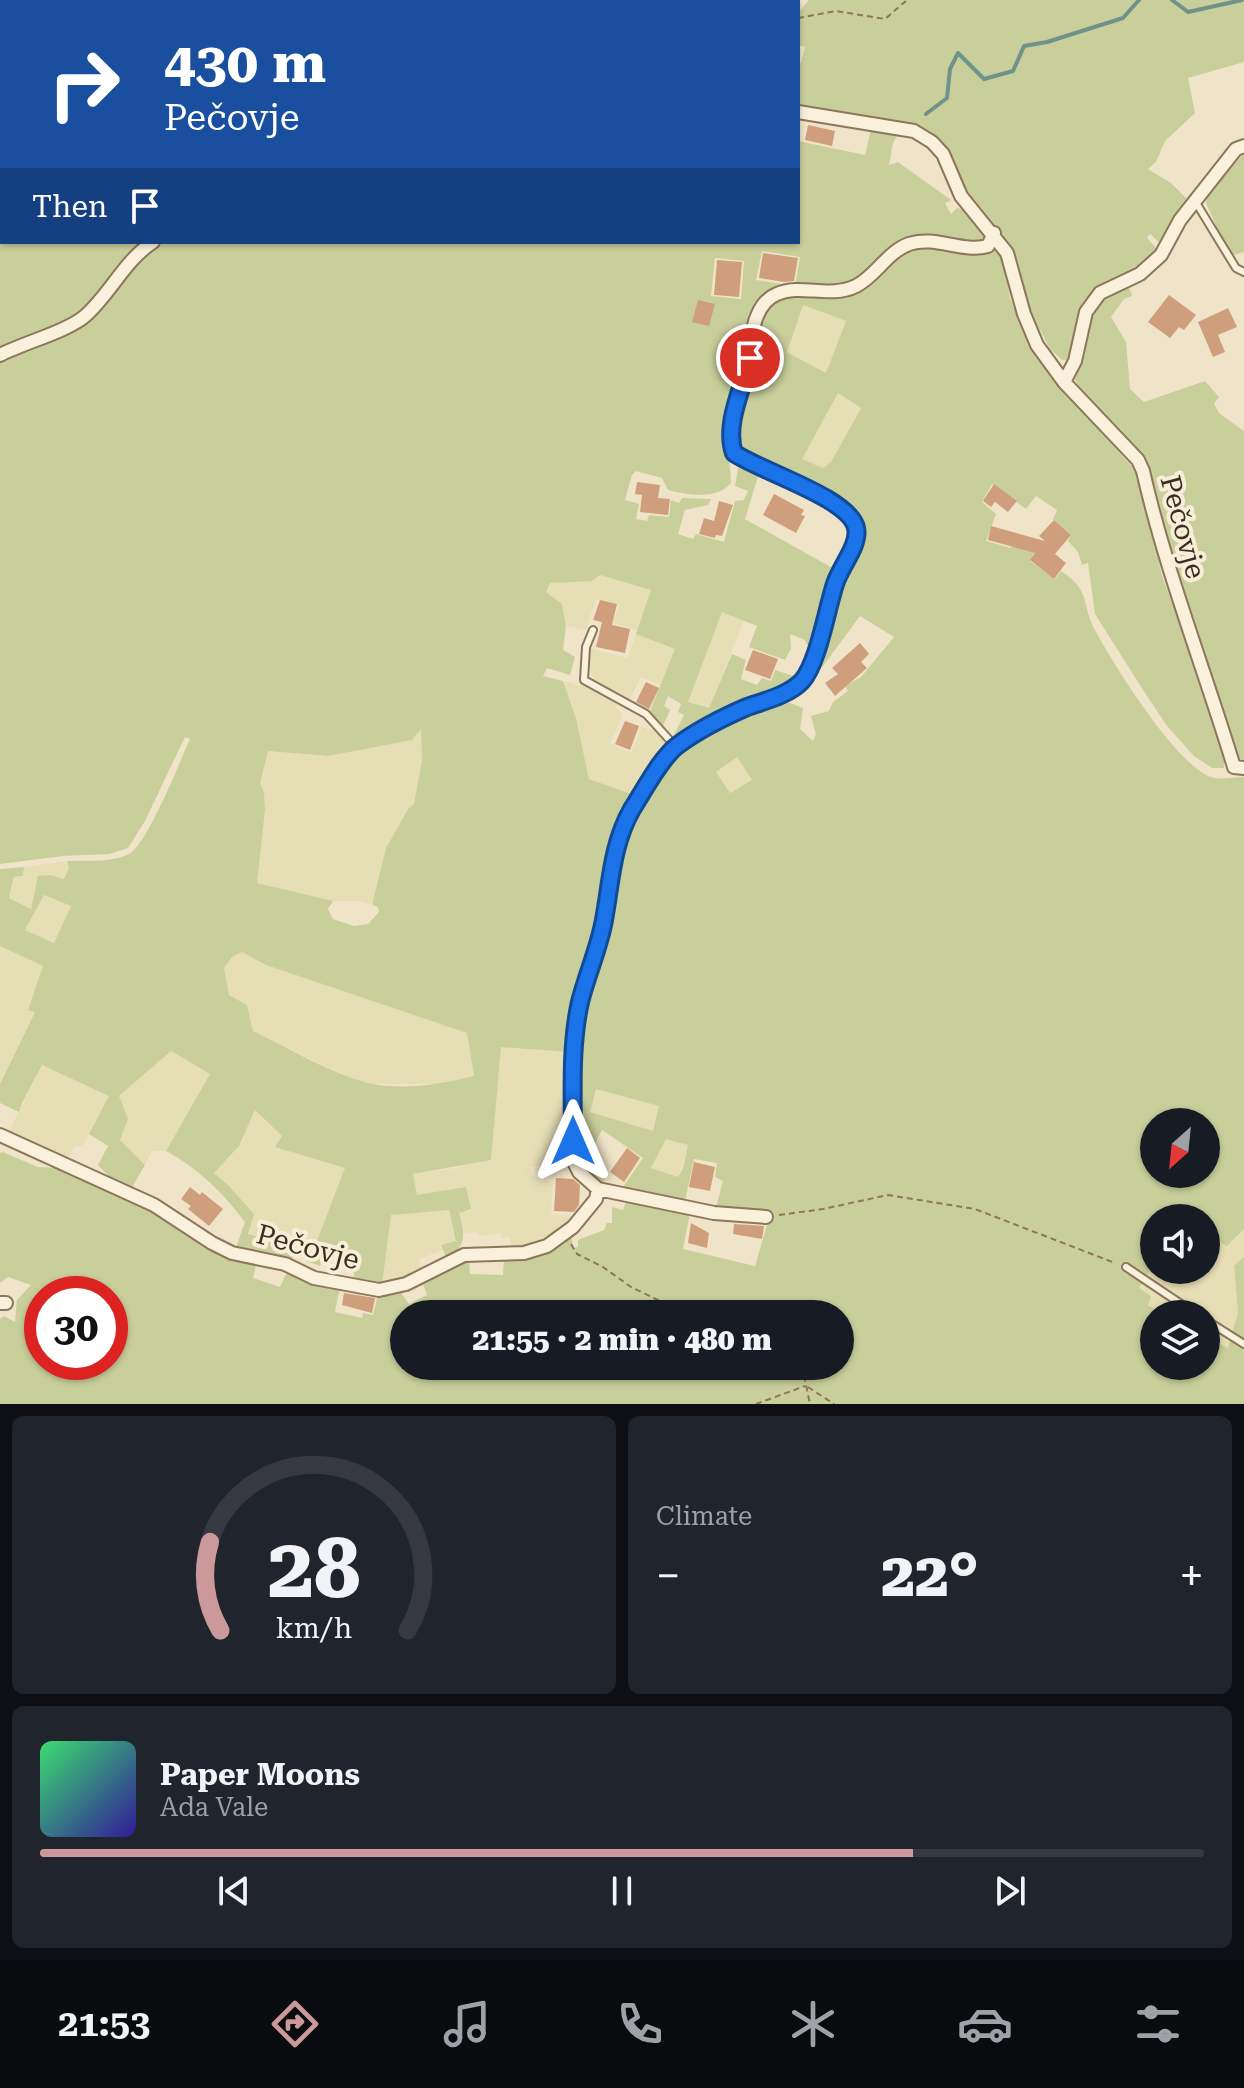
<!DOCTYPE html>
<html lang="en">
<head>
<meta charset="utf-8">
<style>
	:root { --surface:#171b24; --page:#20242c; --text:#f1f3f6; --muted:#9ea1a6; --line:#363941; --accent:#cc999b }
	body { margin:0; font-family:"Roboto Serif",serif; background:var(--page); color:var(--text); height:100vh; display:flex; flex-direction:column; font-size:30px; white-space:nowrap }
	* { box-sizing:border-box; margin:0 }
	p { font-size:26px; color:var(--muted) }
	.icon { flex:none; width:44px; height:44px; fill:none; stroke:currentColor; stroke-width:2; stroke-linecap:round; stroke-linejoin:round }
	.map { position:relative; height:1404px; overflow:hidden }
	.details { display:flex; flex-direction:column; gap:12px; padding:12px; background:#0d0f14; flex:1 }
	.details>* { flex:none }
	.hud { position:absolute; left:0px; top:0px; width:800px; height:244px; box-shadow:0 2px 6px #0004; background:#1a4fa0; color:#fff; overflow:hidden }
	.needle { width:52px; rotate:207deg }
	.controls { position:absolute; left:1140px; top:1108px; display:grid; gap:16px }
	.controls a { display:grid; place-items:center; width:80px; height:80px; border-radius:50%; background:var(--surface); box-shadow:0 2px 6px #0004; font-size:40px }
	.speed { position:absolute; left:24px; top:1276px; display:flex; gap:16px; font-size:40px; font-weight:700; text-align:center }
	.speed>* { display:grid; place-content:center; width:104px; height:104px; border-radius:50%; background:var(--surface); box-shadow:0 2px 6px #0004; line-height:1 }
	.speed .limit { border:12px solid #d22; background:#fff; color:#111 }
	.pin { position:absolute; display:grid; place-items:center; width:68px; height:68px; color:#fff; margin:-34px; border:4px solid #fff; border-radius:50%; box-shadow:0 2px 8px #0007 }
	.me { position:absolute; width:88px; margin:-44px; rotate:0deg; stroke-linejoin:round; filter:drop-shadow(0 0 6px #0008) }
	.turn { display:flex; align-items:center; gap:28px; height:168px; padding:0 32px; font-size:36px }
	.turn .icon { width:104px; height:104px; stroke-width:2.5 }
	.turn b { display:block; font-size:56px; line-height:68px }
	.then { display:flex; align-items:center; height:76px; padding:0 32px; background:#0003; gap:16px; font-size:30px }
	.big { font-size:60px; font-weight:800; line-height:1.1 }
	.details .card { flex:1; display:flex; flex-direction:column; justify-content:center; gap:12px; min-width:0; padding:0 28px; border-radius:12px; background:var(--page) }
	.details .dial { align-items:center; gap:0 }
	.dial svg { height:208px; overflow:visible; fill:none; stroke:var(--line); stroke-width:7; stroke-linecap:round; text-anchor:middle }
	.dial text { fill:var(--text); stroke:none }
	.song { display:flex; align-items:center; gap:24px }
	.cover { width:96px; height:96px; border-radius:12px; background:linear-gradient(135deg,hsl(140 70% 55%),hsl(250 70% 35%)) }
	.played { height:8px; border-radius:4px; background:linear-gradient(90deg,var(--accent) 75%,var(--line) 75%) }
	.keys { display:flex; justify-content:space-around; direction:ltr }
	.heat { display:flex; justify-content:space-between; align-items:center; font-size:44px; direction:ltr }
	.details .tiles { flex:1; display:grid; gap:12px; grid-template-columns:1fr 1fr }
	.card:last-child { grid-column:span 2 }
	.trip { position:absolute; left:390px; top:1300px; width:464px; height:80px; border-radius:40px; background:var(--surface); box-shadow:0 2px 6px #0004; font-weight:800; line-height:80px; text-align:center }
	.tab-bar { display:flex; height:128px; justify-content:space-around; align-items:center; background:#090b0e; color:var(--muted) }
	.tab-bar .icon { width:56px; height:56px }
	.tab-bar .on { color:var(--accent) }
	.tab-bar b { font-size:36px; color:var(--text) }
	.map>svg:first-child { display:block }
	.farmland { fill:#e6deb5 }
	.green { fill:#c9cf9b; fill-rule:evenodd }
	.lines { fill:none; stroke-linecap:round; stroke-linejoin:round }
	.stream { stroke:#6f938a; stroke-width:4 }
	.building { fill:#cf9f7d }
	.service-casing { stroke:#8d765c; stroke-width:10 }
	.minor-casing { stroke:#8d765c; stroke-width:16 }
	.path { stroke:#8d765c; stroke-width:2; stroke-dasharray:6 4; stroke-linecap:butt }
	.service { stroke:#faf1dc; stroke-width:6 }
	.minor { stroke:#faf1dc; stroke-width:12 }
	.route-casing { stroke:#114b97; stroke-width:20 }
	.route { stroke:#1a73e8; stroke-width:14 }
	.labels { text-anchor:middle; dominant-baseline:central; stroke-width:8; stroke-linejoin:round; paint-order:stroke }
	.street-label { font-size:28px; fill:#3d2e20; stroke:#f7eed8 }
</style>
</head>
<body>
<div class="map">
<svg width="1244" height="1404" viewBox="0 0 1244 1404">
	<rect width="100%" height="100%" fill="#f0e4c8"/>
	<path class="farmland" d="M803,304L846,321L827,374L786,351Z
		M838,393L861,407L831,462L823,468L801,459Z
		M600,575L652,590L637,630L613,623L619,605L596,599L586,630L566,626L562,604L546,592L550,582L592,581Z
		M722,611L744,620L709,709L688,702Z
		M636,634L675,648L662,686L641,677L629,701L595,682L587,662L589,648L628,658Z
		M563,681L590,688L619,702L616,708L623,714L610,743L631,753L642,727L660,732L667,747L637,796L589,779L576,718Z
		M421,727L422,760L414,804L408,809L386,848L373,905L360,901H333L256,883L265,810L264,793L260,783L267,751L328,756Z
		M737,756L753,780L729,793L716,772Z
		M67,861L69,868L64,880L50,875L31,909L9,898L15,877L23,876L24,867Z
		M44,895L71,906L54,943L25,930Z
		M0,946L44,966L28,1009L35,1011L0,1084Z
		M242,952L266,965L467,1033L474,1076L442,1084H371L338,1073L253,1031L247,1005L229,995L224,968L232,957Z
		M501,1046L571,1052L570,1160L530,1167L532,1176L553,1183L551,1214L576,1216L559,1234L545,1243L512,1251L510,1237L503,1238L500,1233L480,1236L476,1232L465,1233L459,1212L417,1195L413,1174L462,1167L463,1163L490,1160Z
		M171,1051L210,1074L166,1151H152L145,1165L120,1140L119,1096Z
		M42,1065L110,1096L83,1145L74,1147L66,1162L7,1135Z
		M596,1089L660,1106L653,1132L589,1112Z
		M255,1110L282,1136L276,1147L346,1168L315,1247L310,1250L248,1234L253,1213L214,1173L239,1146Z
		M666,1139L689,1145L678,1177L651,1169Z
		M437,1210H449L456,1242L442,1245L444,1250L419,1259L421,1272L382,1285L390,1215Z
		M1244,1229V1257L1234,1267L1238,1313L1228,1348L1206,1337V1314H1164L1148,1304L1138,1288L1150,1267L1154,1263V1270H1206V1234L1227,1246Z"/>
	<path class="green" d="M229,0H556L560,2H230Z
		M809,0H1244V62L1188,78L1195,113L1165,141L1156,162L1148,169L1171,183L1188,200L1160,243L1150,234L1147,238L1156,248L1140,268L1108,281L1085,300L1069,360H1062L1050,349L1041,331L1026,314L1014,257L1008,243L964,194L945,149L934,135L916,126L798,106V63H801L805,47L798,45V13Z
		M871,129L899,132L893,143L889,165L898,162L951,200L945,203L951,214L957,208L964,210L987,234L984,242L978,244L919,239L845,288L795,286L800,257L762,251L756,280L782,284L781,287L765,296L729,454L731,483C717,500 687,495 668,490L662,478L636,471L632,475L625,500L639,504L636,519L647,521L649,515L669,517L671,500L679,503L682,498L711,499L708,505L685,510L678,534L693,539L696,534L724,542L735,501L744,500L748,491L735,486L738,468L751,467L760,470L745,519L836,570L813,642L807,645L805,640L790,634L791,649L785,660L749,647L757,626L722,612L688,702L709,708L732,654L746,660L741,679L757,685L762,678L771,681L775,670L797,677L788,685L677,739L674,735L684,715L678,712L681,704L668,696L664,706L670,710L663,726L649,713L675,649L636,634L651,590L600,575L592,581L550,583L546,592L562,604L566,626L563,650L575,657L570,675L547,668L543,676L563,681L576,718L589,779L637,796L603,907L571,1052L501,1047L491,1160L413,1174L417,1195L466,1187L471,1209L459,1213C465,1233 467,1246 447,1259L441,1245L456,1241L449,1210L391,1215L382,1285L355,1282L353,1267L346,1261L325,1259L320,1266L306,1261L315,1246L345,1168L275,1147L282,1136L255,1110L239,1146L214,1173L228,1185L254,1214L248,1234L297,1248L291,1263L274,1255L235,1250L245,1222C222,1192 199,1169 166,1151L210,1074L171,1051L119,1096L128,1119L120,1140L145,1165L131,1189L111,1179L98,1165L108,1146L89,1134L109,1096L42,1065L22,1103L19,1112L0,1103V1084L35,1012L28,1010L43,966L0,946V869L24,867L23,876L14,877L9,898L31,909L38,876L50,875L64,879L69,868L67,861C87,860 111,863 129,854C147,845 180,761 190,739L185,737L145,821L128,848L109,854L63,856L0,864V360L58,337L144,253L161,242H798V141L865,155ZM715,258L744,261L741,299L711,296ZM421,729L422,760L414,804L408,809L386,848L373,901V905L378,907L379,912L368,924L354,926L333,919L328,909L333,901L257,883L265,810L264,793L260,783L268,751L328,756L412,740ZM44,895L71,906L54,943L25,930ZM242,952L266,965L467,1033L474,1076C442,1084 401,1091 368,1083C328,1072 290,1049 253,1031L247,1005L229,995L224,968L232,957Z
		M1244,153V252L1230,256L1206,203L1207,195Z
		M0,218L2,242H145L109,278L86,310L66,324L0,350Z
		M923,246L979,255L998,250L1003,261L1010,298L1021,326L1036,353L1065,391L1134,469L1143,486L1162,576L1200,678L1224,754V768H1212L1194,756L1167,726L1145,693L1095,614L1088,563L1082,565L1078,552L1068,541L1071,535L1053,519L1057,510L1036,496L1026,509L992,484L982,502L996,514L986,541L1011,548L1013,544L1035,551L1030,561L1055,579L1061,571C1093,592 1080,604 1096,632C1115,667 1173,759 1208,776C1219,781 1232,777 1244,777V1229L1227,1246L1206,1234V1218H1154V1263L1139,1288L1151,1296L1148,1305L1164,1314H1154V1366H1206V1337L1228,1348L1238,1313L1234,1266L1244,1257V1404H0V1319L4,1316L15,1322L17,1300L31,1285L8,1277L0,1283V1153L3,1152L38,1167L58,1168L136,1201L256,1264L253,1278L280,1287L288,1270L340,1287L335,1312L362,1318L363,1313L373,1315L378,1294L398,1288L409,1304L427,1295L422,1281L469,1261L470,1274L503,1275L504,1259L571,1233L573,1248L578,1247V1240L604,1230L607,1223H612V1207L623,1210L627,1199L690,1213L683,1249L755,1266L770,1215L715,1211L723,1181L715,1177L717,1163L694,1159L684,1206L621,1190L643,1158L602,1130L587,1158L608,1173L603,1183L590,1178L576,1160L579,1021L626,825L662,769L680,748L744,712L780,699L803,708L800,729L813,741L816,734L811,716L829,711L833,702L848,691L845,686L861,677L894,637L860,616L812,681L809,677L857,520L740,453L733,434L761,314L776,299L795,295L827,297L899,253ZM803,305L846,321L826,373L787,352ZM838,393L861,408L831,462L823,468L802,459ZM737,757L752,780L730,793L716,772ZM596,1089L659,1106L653,1131L590,1112ZM1154,1122H1206V1174H1154ZM666,1139L688,1145L683,1168L678,1177L651,1168ZM42,1294H110V1362H42ZM404,1314H840V1366H404Z
		M1119,287L1130,289L1132,296L1124,299L1111,317L1126,342L1130,389L1144,402L1205,381L1219,397L1214,404L1219,413L1244,431V764L1237,762V753L1184,602L1145,463L1080,390L1075,379L1085,355L1087,324L1094,305Z"/>
	<g class="lines">
		<path class="stream" d="M1172,0L1188,12L1242,0
			M926,114L947,98L950,69L958,53L984,79L1013,71L1024,46L1047,42L1123,18L1139,0"/>
	</g>
	<path class="building" d="M808,125L835,131L832,146L805,140Z
		M763,253L798,258L794,281L784,282L759,278Z
		M717,260L742,262L739,297L714,295Z
		M1169,295L1196,315L1184,330L1179,327L1170,338L1148,322Z
		M698,300L715,304L709,326L692,322Z
		M1228,308L1237,327L1218,335L1225,352L1213,357L1198,322Z
		M637,482L660,485L658,498L670,499L668,515L640,512L642,495L635,494Z
		M994,484L1017,501L1008,512L995,502L991,507L983,501Z
		M774,494L804,510L801,515L805,516L796,533L763,515Z
		M719,501L733,505L722,536L716,535L715,538L699,534L704,518L714,521Z
		M1054,520L1071,535L1055,554L1066,563L1054,579L1030,560L1035,553L988,540L991,526L1045,541L1039,536Z
		M600,600L617,604L612,625L630,629L625,653L596,647L602,622L593,620Z
		M860,643L869,654L861,662L867,668L835,696L825,683L838,674L832,668Z
		M753,650L778,659L770,679L745,670Z
		M646,682L659,688L649,709L636,702Z
		M625,721L639,726L630,750L615,744Z
		M627,1148L640,1158L624,1182L610,1172Z
		M694,1162L715,1167L710,1191L689,1187Z
		M556,1178L573,1179L580,1185L579,1205L574,1212L554,1211Z
		M190,1187L200,1195L202,1192L223,1209L209,1226L188,1209L191,1206L181,1199Z
		M691,1223L709,1233L707,1248L688,1243Z
		M734,1224L764,1226L762,1239L733,1234Z
		M344,1293L375,1298L372,1313L342,1305Z"/>
	<g class="lines">
		<g class="service-casing">
			<path id="service" d="M1195,201L1236,268L1244,272
				M593,630L586,647L584,680L646,714L675,746
				M1126,1267L1196,1314
				M1206,1320L1244,1344"/>
		</g>
		<g class="minor-casing">
			<path id="minor" d="M562,0L566,2
				M781,2V0
				M798,112L914,131L932,142L943,154L961,196L1007,253L1024,314L1037,345L1064,382L1138,460L1143,471C1166,572 1204,668 1234,767L1244,768
				M0,355C23,343 68,331 85,316C110,294 125,260 153,242
				M1064,382L1075,361L1086,312L1100,293L1140,274L1161,255L1180,220L1236,149L1244,146
				M0,1135L154,1205L212,1243L232,1253L285,1264L314,1278L379,1290L406,1284L464,1255L524,1253L547,1246L573,1227L596,1199L598,1189L579,1172L574,1162C571,1110 570,1055 580,1005C585,977 598,951 603,924C611,885 612,848 631,813C642,791 657,764 674,747C688,734 730,715 749,707C765,700 791,694 802,680C819,661 827,608 835,583C840,567 860,545 856,527C849,498 760,470 734,453C731,445 729,438 730,429C734,405 746,382 750,358C752,344 751,329 757,316C761,306 767,298 777,294C801,283 829,299 856,286C876,276 887,252 909,244C935,235 962,253 988,246L994,233
				M598,1189L714,1213L766,1217
				M0,1303H6"/>
		</g>
		<path class="path" d="M798,18L836,11L885,19L907,0
			M779,1215L823,1209L888,1195L975,1209L1115,1263
			M571,1244L577,1254L603,1267L631,1287L658,1300L674,1314
			M802,1366L810,1404
			M808,1387L834,1404
			M756,1404L805,1386"/>
		<use href="#service" class="service"/>
		<use href="#minor" class="minor"/>
	</g>
	<g class="lines">
		<g class="route-casing">
			<path id="route" d="M573,1141C573,1096 570,1047 580,1002C587,974 599,948 604,920C611,882 612,844 632,809C643,792 662,756 678,745C698,730 724,717 747,707C764,701 789,695 802,681C818,663 827,608 835,584C840,567 860,545 856,528C850,498 760,471 734,453C724,424 743,388 750,358"/>
		</g>
		<use href="#route" class="route"/>
	</g>
	<g class="labels">
		<g class="street-label">
			<text transform="translate(1183 527) rotate(75)">Pečovje</text>
			<text transform="translate(308 1247) rotate(15)">Pečovje</text>
		</g>
	</g>
</svg>
<div class="controls">
<a><svg class="needle" viewBox="-14 -14 28 28"><path d="M0-13l5 13h-10z" fill="#e53935"/><path d="M0 13l5-13h-10z" fill="#9ea1a6"/></svg></a>
<a><svg class="icon" aria-label="sound" viewBox="0 0 24 24"><path d="M4 9h4l5-4v14l-5-4H4zM17 9q2 3 0 6"/></svg></a>
<a><svg class="icon" aria-label="layers" viewBox="0 0 24 24"><path d="M12 4l9 5-9 5-9-5zM3 14l9 5 9-5"/></svg></a>
</div>
<div class="speed"><div class="limit">30</div></div>
<div class="pin" style="left:750px;top:358px;background:#d93025"><svg class="icon" aria-label="arrive" viewBox="0 0 24 24"><path d="M6 21V4h12l-3 4 3 4H6"/></svg></div>
<svg class="me" style="left:573px;top:1141px" viewBox="-20 -20 40 40"><path d="M0-17L14 15 0 8-14 15z" fill="#1a73e8" stroke="#fff" stroke-width="4"/></svg>
<div class="trip">21:55 · 2 min · 480 m</div>
<div class="hud">
<div class="turn"><svg class="icon" aria-label="right" viewBox="0 0 24 24"><path d="M7 20v-9h11M14 6l5 5-5 5"/></svg><div><b>430 m</b>Pečovje</div></div>
<div class="then">Then<svg class="icon" aria-label="arrive" viewBox="0 0 24 24"><path d="M6 21V4h12l-3 4 3 4H6"/></svg></div>
</div>
</div>
<section class="details">
<div class="tiles">
<div class="card dial"><svg viewBox="0 0 100 80">
<path d="M14 69A42 42 0 1 1 86 69"/>
<path d="M14 69A42 42 0 0 1 10 35" stroke="#cc999b"/>
<text x="50" y="56" font-size="32" font-weight="700">28</text>
<text x="50" y="72" font-size="11">km/h</text>
</svg></div>
<div class="card"><p>Climate</p>
<div class="heat"><a>−</a><b class="big">22°</b><a>+</a></div>
</div>
<div class="card">
<div class="song"><i class="cover"></i><div><b>Paper Moons</b><p>Ada Vale</p></div></div>
<div class="played"></div>
<div class="keys"><svg class="icon" aria-label="previous" viewBox="0 0 24 24"><path d="M18 5L8 12l10 7zM5 5v14"/></svg><svg class="icon" aria-label="pause" viewBox="0 0 24 24"><path d="M8 5v14M16 5v14"/></svg><svg class="icon" aria-label="next" viewBox="0 0 24 24"><path d="M6 5l10 7-10 7zM19 5v14"/></svg></div>
</div>
</div>
</section>
<nav class="tab-bar">
<b>21:53</b>
<svg class="icon on" aria-label="directions" viewBox="0 0 24 24"><path d="M12 3l9 9-9 9-9-9zM9 14v-3h6M13 9l2 2-2 2"/></svg>
<svg class="icon" aria-label="music" viewBox="0 0 24 24"><path d="M9 18V5l10-2v13"/><circle cx="6" cy="18" r="3"/><circle cx="16" cy="16" r="3"/></svg>
<svg class="icon" aria-label="phone" viewBox="0 0 24 24"><path d="M5 4h4l2 5-3 2q2 4 5 5l2-3 5 2v4C11 20 4 13 5 4z"/></svg>
<svg class="icon" aria-label="climate" viewBox="0 0 24 24"><path d="M12 3v18M4 7l16 10M4 17L20 7"/></svg>
<svg class="icon" aria-label="car" viewBox="0 0 24 24"><path d="M5 17H2v-5l4-1 3-4h7l3 4 3 1v5h-3M9 17h6M6 11h13"/><circle cx="7" cy="17" r="2"/><circle cx="17" cy="17" r="2"/></svg>
<svg class="icon" aria-label="filters" viewBox="0 0 24 24"><path d="M4 7h16M4 17h16"/><circle cx="9" cy="7" r="2"/><circle cx="15" cy="17" r="2"/></svg>
</nav>
</body>
</html>
